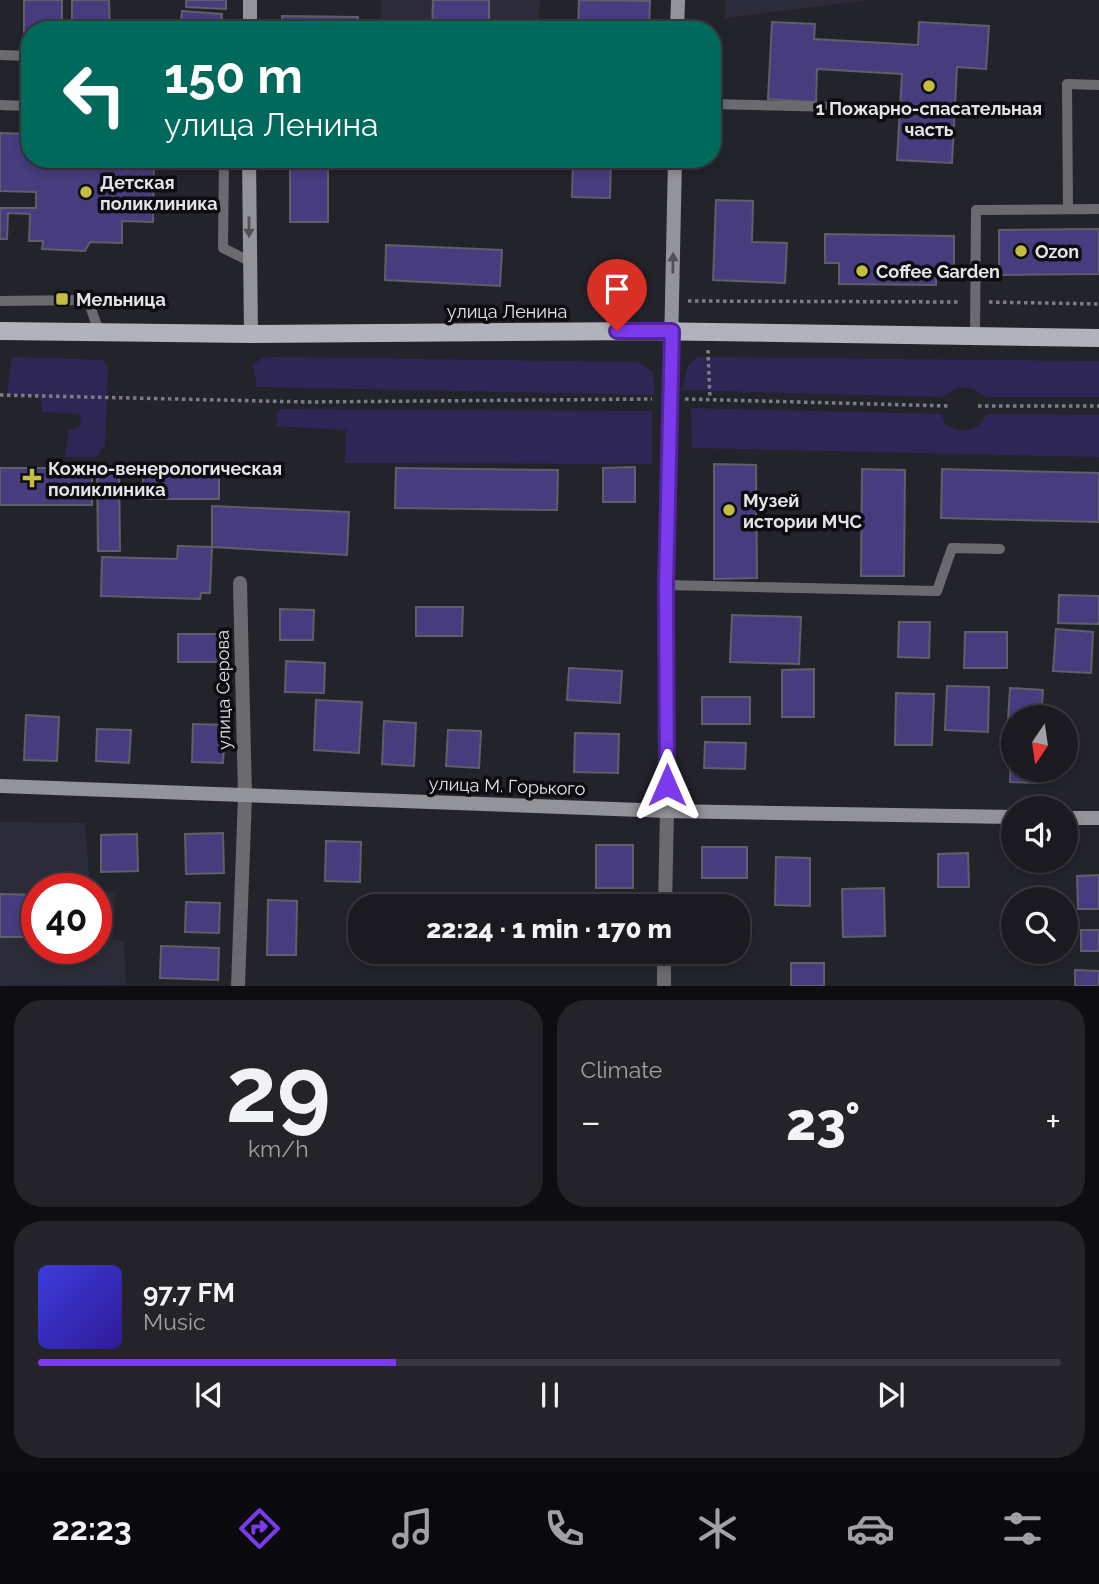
<!DOCTYPE html>
<html lang="en">
<head>
<meta charset="utf-8">
<style>
	:root { --surface:#1a1a20; --page:#232329; --text:#f1f3f6; --muted:#9fa1a5; --line:#38383e; --accent:#7c3aed }
	body { margin:0; font-family:Raleway,sans-serif; background:var(--page); color:var(--text); height:100vh; display:flex; flex-direction:column; font-size:26px; white-space:nowrap }
	* { box-sizing:border-box; margin:0 }
	p { font-size:23px; color:var(--muted) }
	.icon { flex:none; width:38px; height:38px; fill:none; stroke:currentColor; stroke-width:2; stroke-linecap:round; stroke-linejoin:round }
	.map { position:relative; height:986px; overflow:hidden }
	.details { display:flex; flex-direction:column; gap:14px; padding:14px; background:#0e0e12; flex:1 }
	.details>* { flex:none }
	.hud { position:absolute; left:21px; top:21px; width:700px; height:147px; border-radius:28px; box-shadow:0 4px 10px #0003,0 0 0 2px var(--line); background:#00695c; color:#fff; overflow:hidden }
	.needle { width:46px; rotate:193deg }
	.fabs { position:absolute; left:1001px; top:705px; display:grid; gap:14px }
	.fabs a { display:grid; place-items:center; width:77px; height:77px; border-radius:50%; background:var(--surface); box-shadow:0 4px 10px #0003,0 0 0 2px var(--line); font-size:35px }
	.speed { position:absolute; left:21px; top:873px; display:flex; gap:14px; font-size:35px; font-weight:700; text-align:center }
	.speed>* { display:grid; place-content:center; width:91px; height:91px; border-radius:50%; background:var(--surface); box-shadow:0 4px 10px #0003,0 0 0 2px var(--line); line-height:1 }
	.speed .limit { border:10px solid #d22; background:#fff; color:#111 }
	.pin { position:absolute; display:grid; place-items:center; width:60px; height:60px; color:#fff; margin:-72px -30px; border-radius:50% 50% 50% 0; rotate:-45deg; box-shadow:0 0 7px #0007 }
	.pin .icon { rotate:45deg }
	.me { position:absolute; width:77px; margin:-38px; rotate:0deg; stroke-linejoin:round; filter:drop-shadow(0 0 5px #0008) }
	.turn { display:flex; align-items:center; gap:24px; height:147px; padding:0 28px; font-size:32px }
	.turn .icon { width:91px; height:91px; stroke-width:2.5 }
	.turn b { display:block; font-size:49px; line-height:60px }
	.big { font-size:52px; font-weight:800; line-height:1.1 }
	.details .widget { flex:1; display:flex; flex-direction:column; justify-content:center; gap:10px; min-width:0; padding:0 24px; border-radius:28px; background:var(--page) }
	.details .dial { align-items:center; gap:0 }
	.dial b { font-size:91px; line-height:1 }
	.song { display:flex; align-items:center; gap:21px }
	.cover { width:84px; height:84px; border-radius:10px; background:linear-gradient(135deg,hsl(240 70% 55%),hsl(250 70% 35%)) }
	.played { height:7px; border-radius:4px; background:linear-gradient(90deg,var(--accent) 35%,var(--line) 35%) }
	.keys { display:flex; justify-content:space-around; direction:ltr }
	.heat { display:flex; justify-content:space-between; align-items:center; font-size:38px; direction:ltr }
	.details .tiles { flex:1; display:grid; gap:14px; grid-template-columns:1fr 1fr }
	.widget:last-child { grid-column:span 2 }
	.trip { position:absolute; left:348px; top:894px; width:402px; height:70px; border-radius:28px; background:var(--surface); box-shadow:0 4px 10px #0003,0 0 0 2px var(--line); font-weight:800; line-height:70px; text-align:center }
	.menu { display:flex; height:112px; justify-content:space-around; align-items:center; background:#0a0a0d; color:var(--muted) }
	.menu .icon { width:49px; height:49px }
	.menu .selected { color:var(--accent) }
	.menu b { font-size:32px; color:var(--text) }
	.map>svg:first-child { display:block }
	.built { fill:#2c2b39 }
	.green { fill:#2e2756 }
	.building { fill:#463c7e; stroke:#5f5f69; stroke-width:2 }
	.lines { fill:none; stroke-linecap:round; stroke-linejoin:round }
	.path { stroke:#7c7c83; stroke-width:3.5; stroke-dasharray:3.5 3.5; stroke-linecap:butt }
	.lane { stroke:#6b6a6f; stroke-width:10 }
	.street { stroke:#6b6a6f; stroke-width:14 }
	.secondary { stroke:#93939a; stroke-width:14 }
	.primary { stroke:#b2b2bc; stroke-width:18 }
	.oneway { fill:#505055 }
	.route-casing { stroke:#51269a; stroke-width:18 }
	.route { stroke:#7c3aed; stroke-width:12 }
	.poi-dot { fill:#c1be40; stroke:#0d0c10; stroke-width:2.5 }
	.labels { text-anchor:middle; dominant-baseline:central; stroke-width:7; stroke-linejoin:round; paint-order:stroke }
	.poi-label { font-size:18px; font-weight:bold; fill:#e3e3e9; stroke:#0d0c10; text-anchor:start }
	.street-label { font-size:18px; fill:#e3e3e9; stroke:#0d0c10 }
</style>
</head>
<body>
<div class="map">
<svg width="1099" height="986" viewBox="0 0 1099 986">
	<rect width="100%" height="100%" fill="#23232b"/>
	<path class="built" d="M381,0H540L538,30H380Z
		M725,0H869L725,18Z
		M0,822L85,823L90,889H37V948H96V890L115,893L113,939L124,942L126,985L0,986Z"/>
	<path class="green" d="M12,357L104,360L108,370L105,445L96,457H65L69,430L80,426L81,414L43,412L40,396L7,395Z
		M273,357L638,362L653,372L655,395L257,387L253,365L260,359Z
		M698,357L1099,361V397H986C971,386 958,383 943,397L682,390L688,366Z
		M691,408L942,414L945,425C963,434 977,433 987,414L1099,415V457L692,448Z
		M278,409L652,411V464L345,463L346,430L276,426Z"/>
	<path class="building" d="M24,0H62V30L24,32Z
		M72,0H109L110,30H72Z
		M186,0H226V9L186,7Z
		M433,0H489V30H432Z
		M579,0L650,1L649,30H578Z
		M182,11L222,14L221,30H180Z
		M282,16L358,17L357,30H282Z
		M772,22L815,24L814,39L918,45L919,22L989,26L986,69L957,67L952,163L897,160L902,74L817,69L816,102L768,99Z
		M0,133L30,134V159H154L153,222L122,221V243L90,242L85,251L42,249L43,241H29L30,214L8,213L7,239H0V208H36V192L0,191Z
		M290,159H328V222H290Z
		M573,159H611L610,198L572,197Z
		M716,200L753,201L752,242L787,243L785,283L713,280Z
		M1099,229V274L999,275V230Z
		M825,234L954,236V266H936V285L839,284V263H825Z
		M386,245L502,250L500,286L385,280Z
		M714,464L756,465L757,578L714,579Z
		M97,467H119L120,551H98Z
		M143,467H219V499H143Z
		M635,467V502H603V468Z
		M0,468H92V505H0Z
		M396,468L558,470L557,510L395,508Z
		M862,469L905,470L904,576H861Z
		M942,469L1099,473V522L941,518Z
		M212,506L349,512L347,555L212,547Z
		M178,546L212,547L210,593H201L200,599L101,596L102,557L177,559Z
		M1059,595L1099,596V624L1058,623Z
		M416,607H463L462,636H416Z
		M280,609L314,610L313,640H280Z
		M732,615L801,617L799,664L730,662Z
		M899,622H930L929,658L898,657Z
		M1056,629L1093,632L1091,673L1053,671Z
		M965,632H1007V668H964Z
		M178,634H221V662H178Z
		M286,661L325,663L324,693L285,692Z
		M569,668L622,671L620,703L567,700Z
		M814,669V717H782V670Z
		M947,686L989,687L988,732L945,730Z
		M1010,688L1043,690L1041,718H1013V737H1007Z
		M896,693L934,694L932,745H895Z
		M702,697H750V724H702Z
		M316,700L362,702L359,753L314,750Z
		M26,715L59,717L57,761L24,760Z
		M384,721L416,723L414,766L382,764Z
		M193,724L225,725L223,763L192,762Z
		M97,729L131,730L129,763L96,761Z
		M448,730L481,731L479,768L446,766Z
		M575,733L619,734L618,773L574,772Z
		M1011,741L1013,770H1041L1040,783L1010,782Z
		M705,742L746,743L745,769L704,768Z
		M223,833L224,873L186,874L185,834Z
		M137,834L138,871L101,872V835Z
		M326,841L361,842L360,882L325,881Z
		M596,845H633V888H596Z
		M702,847H747V878H702Z
		M968,853L969,887H938V854Z
		M776,857L810,858V906L775,905Z
		M1099,875V909H1078L1077,876Z
		M884,888L885,936L843,937L842,889Z
		M0,894L37,895V937H0Z
		M96,896H105L104,938H96Z
		M594,897H630L631,906H594Z
		M268,900L297,901L296,955H267Z
		M186,902L220,903L219,933L185,932Z
		M395,903L439,906H395Z
		M738,912L747,913L746,952L738,951Z
		M1081,930H1099V951H1081Z
		M161,946L219,948L218,980L160,978Z
		M791,963H824V986H791Z
		M1075,970L1099,971V986H1075Z"/>
	<g class="lines">
		<path class="path" d="M688,301L960,302
			M989,302L1099,304
			M708,350L710,399
			M0,395L307,402L652,399
			M685,399L950,406
			M978,406H1099"/>
		<path class="lane" d="M0,55L30,56
			M712,104L879,108
			M0,105L30,106
			M224,159L223,248L249,261
			M1068,209L1067,84L1099,85
			M0,301L88,300L99,332
			M975,336L976,210L1099,209
			M666,585L937,591L952,548L1000,549"/>
		<path class="street" d="M665,906L667,811
			M238,986L245,796L240,583
			M664,986V952"/>
		<path class="secondary" d="M250,30V0
			M677,30L678,0
			M249,159L251,334
			M0,786L667,811L1013,817
			M667,811L666,585L675,159
			M1066,818H1099"/>
		<path class="primary" d="M0,331L251,334L643,331L1099,338"/>
	</g>
	<defs><path id="oneway-solid" d="M-6-.8H1V-3.2L6.5 0L1 3.2V.8H-6Z" transform="scale(1.75)"/></defs>
	<g class="oneway">
		<use href="#oneway-solid" transform="translate(249 227) rotate(90)"/>
		<use href="#oneway-solid" transform="translate(673 263) rotate(-89)"/>
	</g>
	<g class="lines">
		<g class="route-casing">
			<path id="route" d="M617,331H672L666,585L667,785"/>
		</g>
		<use href="#route" class="route"/>
	</g>
	<g class="poi-dot">
		<circle cx="929" cy="86" r="7"/>
		<circle cx="86" cy="192" r="7"/>
		<circle cx="1021" cy="251" r="7"/>
		<circle cx="862" cy="271" r="7"/>
		<rect x="55" y="292" width="14" height="14" rx="3.5"/>
		<path d="M28.5 467.5h7v7h7v7h-7v7h-7v-7h-7v-7h7z"/>
		<circle cx="729" cy="510" r="7"/>
	</g>
	<g class="labels">
		<g class="poi-label">
			<text x="929" y="108" text-anchor="middle">1 Пожарно-спасательная<tspan x="929" dy="21">часть</tspan></text>
			<text x="100" y="182">Детская<tspan x="100" dy="21">поликлиника</tspan></text>
			<text x="1035" y="251">Ozon</text>
			<text x="876" y="271">Coffee Garden</text>
			<text x="76" y="299">Мельница</text>
			<text x="48" y="468">Кожно-венерологическая<tspan x="48" dy="21">поликлиника</tspan></text>
			<text x="743" y="500">Музей<tspan x="743" dy="21">истории МЧС</tspan></text>
		</g>
		<g class="street-label">
			<text x="507" y="311">улица Ленина</text>
			<text transform="translate(223 690) rotate(-91)">улица Серова</text>
			<text transform="translate(507 786) rotate(2)">улица М. Горького</text>
		</g>
	</g>
</svg>
<div class="fabs">
<a><svg class="needle" viewBox="-14 -14 28 28"><path d="M0-13l5 13h-10z" fill="#e53935"/><path d="M0 13l5-13h-10z" fill="#9fa1a5"/></svg></a>
<a><svg class="icon" aria-label="sound" viewBox="0 0 24 24"><path d="M4 9h4l5-4v14l-5-4H4zM17 9q2 3 0 6"/></svg></a>
<a><svg class="icon" aria-label="search" viewBox="0 0 24 24"><circle cx="10" cy="10" r="6"/><path d="M15 15l6 6"/></svg></a>
</div>
<div class="speed"><div class="limit">40</div></div>
<div class="pin" style="left:617px;top:331px;background:#d93025"><svg class="icon" aria-label="arrive" viewBox="0 0 24 24"><path d="M6 21V4h12l-3 4 3 4H6"/></svg></div>
<svg class="me" style="left:667px;top:785px" viewBox="-20 -20 40 40"><path d="M0-17L14 15 0 8-14 15z" fill="#7c3aed" stroke="#fff" stroke-width="4"/></svg>
<div class="trip">22:24 · 1 min · 170 m</div>
<div class="hud">
<div class="turn"><svg class="icon" aria-label="left" viewBox="0 0 24 24"><path d="M17 20v-9H6M10 6l-5 5 5 5"/></svg><div><b>150 m</b>улица Ленина</div></div>
</div>
</div>
<section class="details">
<div class="tiles">
<div class="widget dial"><b>29</b><p>km/h</p></div>
<div class="widget"><p>Climate</p>
<div class="heat"><a>−</a><b class="big">23°</b><a>+</a></div>
</div>
<div class="widget">
<div class="song"><i class="cover"></i><div><b>97.7 FM</b><p>Music</p></div></div>
<div class="played"></div>
<div class="keys"><svg class="icon" aria-label="previous" viewBox="0 0 24 24"><path d="M18 5L8 12l10 7zM5 5v14"/></svg><svg class="icon" aria-label="pause" viewBox="0 0 24 24"><path d="M8 5v14M16 5v14"/></svg><svg class="icon" aria-label="next" viewBox="0 0 24 24"><path d="M6 5l10 7-10 7zM19 5v14"/></svg></div>
</div>
</div>
</section>
<nav class="menu">
<b>22:23</b>
<svg class="icon selected" aria-label="directions" viewBox="0 0 24 24"><path d="M12 3l9 9-9 9-9-9zM9 14v-3h6M13 9l2 2-2 2"/></svg>
<svg class="icon" aria-label="music" viewBox="0 0 24 24"><path d="M9 18V5l10-2v13"/><circle cx="6" cy="18" r="3"/><circle cx="16" cy="16" r="3"/></svg>
<svg class="icon" aria-label="phone" viewBox="0 0 24 24"><path d="M5 4h4l2 5-3 2q2 4 5 5l2-3 5 2v4C11 20 4 13 5 4z"/></svg>
<svg class="icon" aria-label="climate" viewBox="0 0 24 24"><path d="M12 3v18M4 7l16 10M4 17L20 7"/></svg>
<svg class="icon" aria-label="car" viewBox="0 0 24 24"><path d="M5 17H2v-5l4-1 3-4h7l3 4 3 1v5h-3M9 17h6M6 11h13"/><circle cx="7" cy="17" r="2"/><circle cx="17" cy="17" r="2"/></svg>
<svg class="icon" aria-label="filters" viewBox="0 0 24 24"><path d="M4 7h16M4 17h16"/><circle cx="9" cy="7" r="2"/><circle cx="15" cy="17" r="2"/></svg>
</nav>
</body>
</html>
